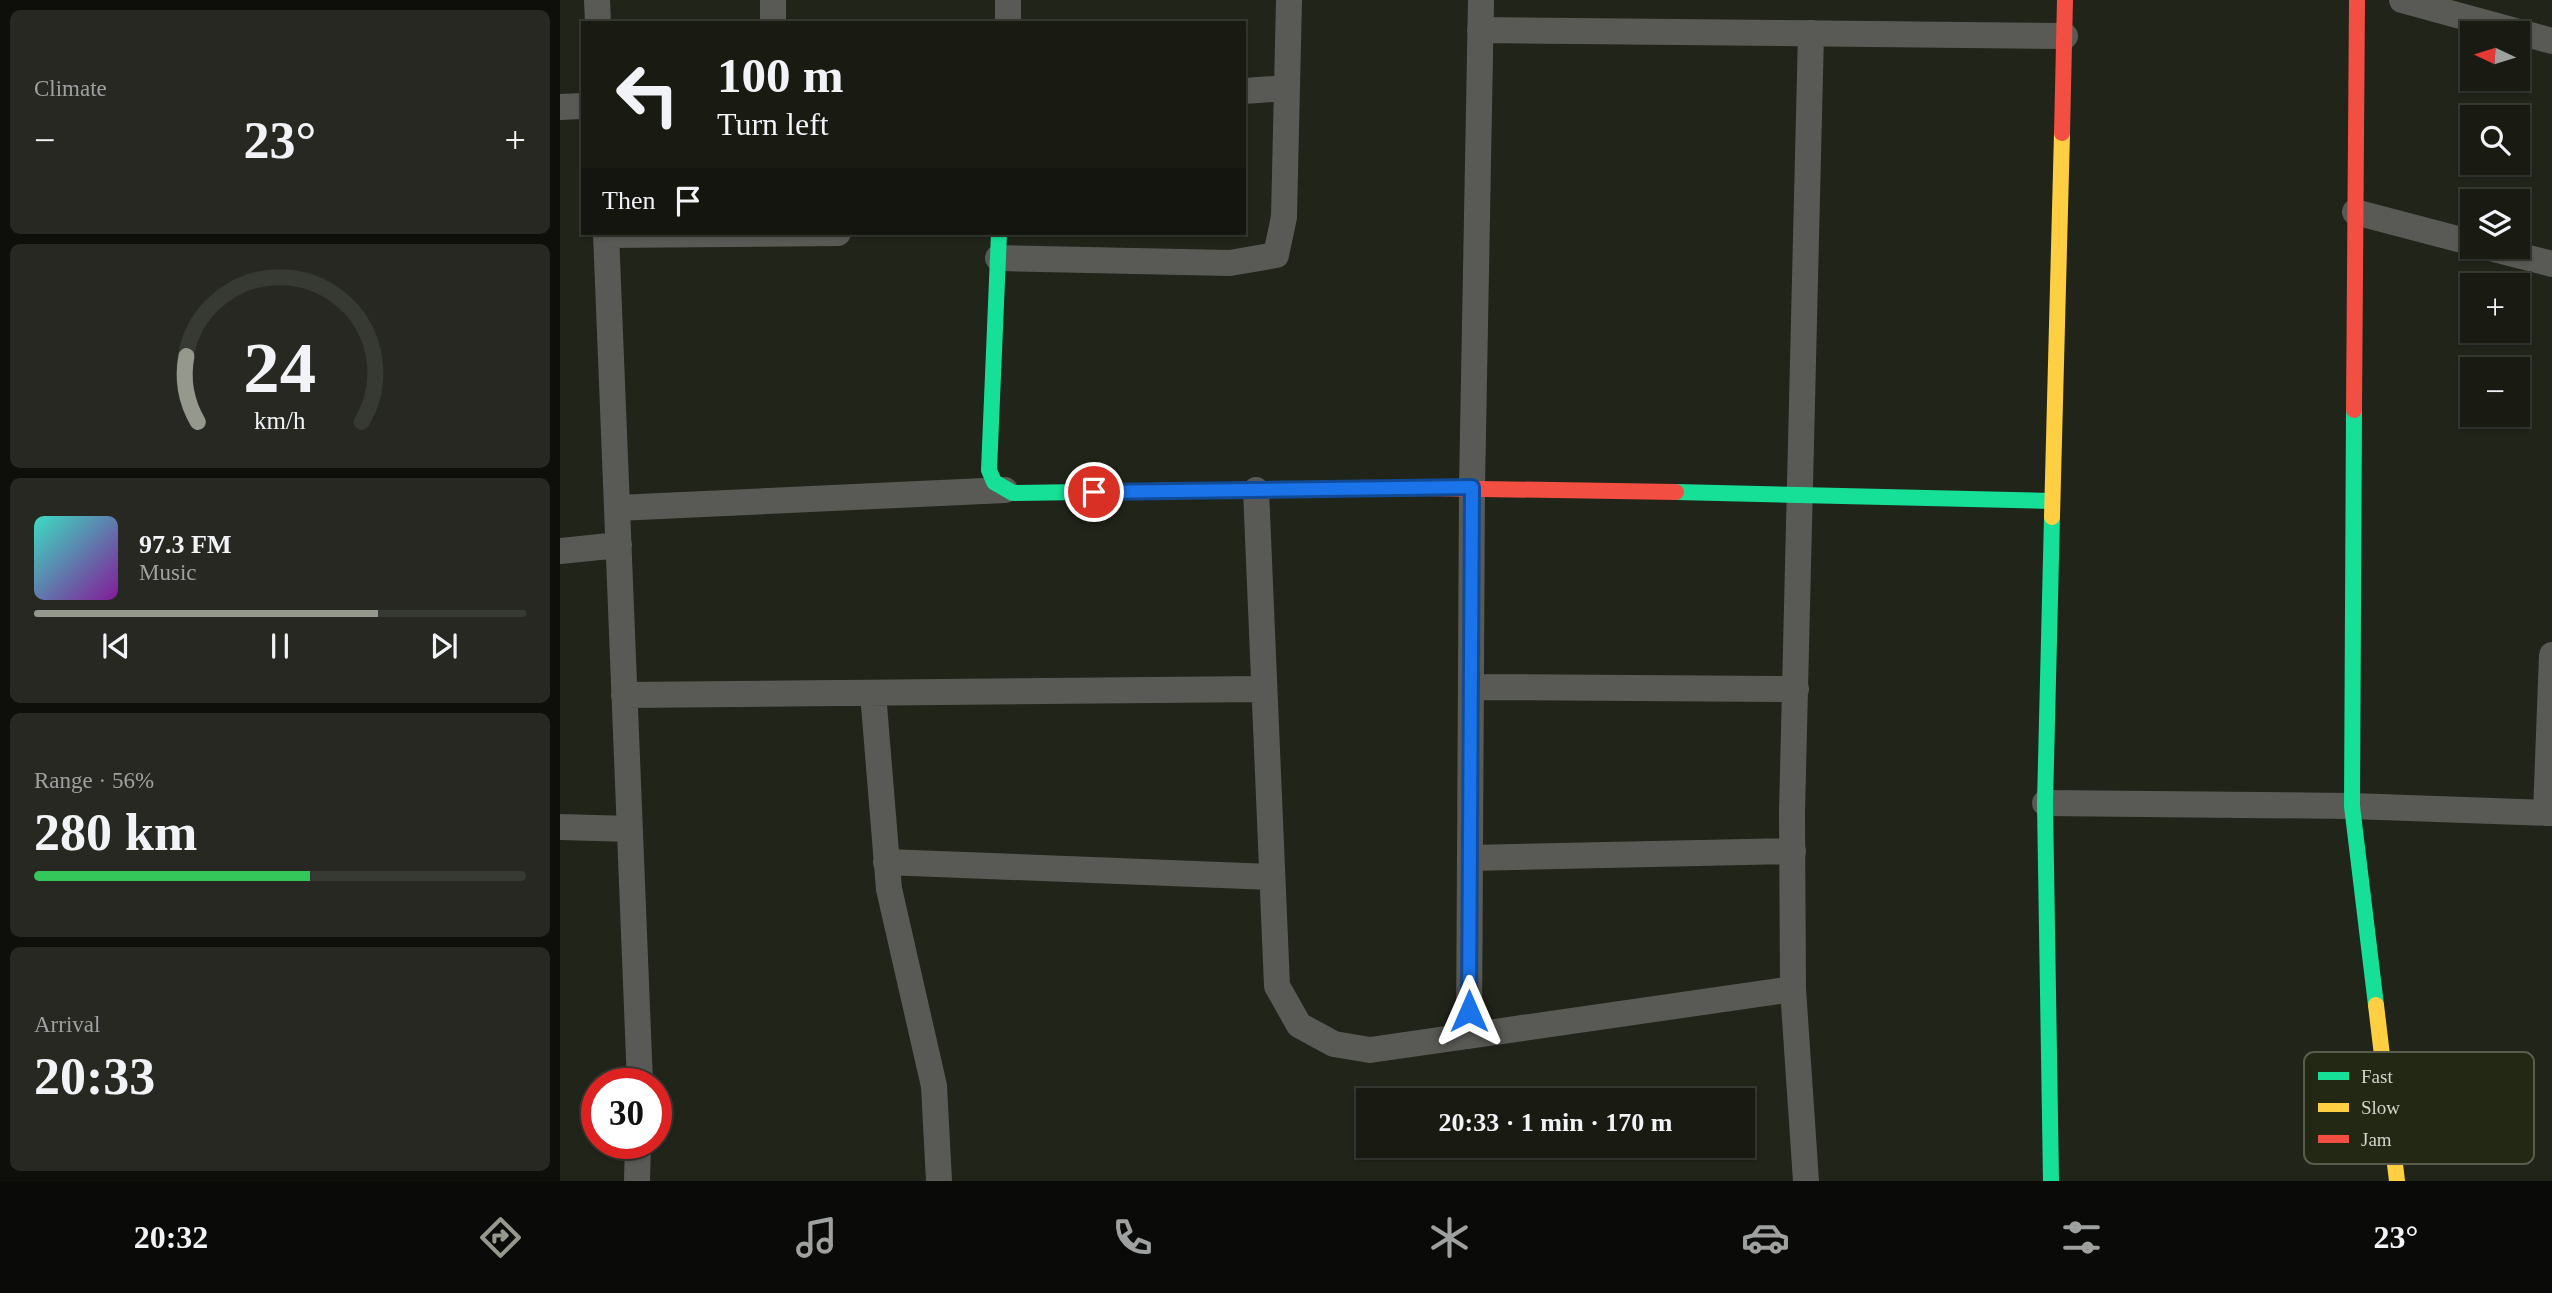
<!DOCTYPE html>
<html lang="en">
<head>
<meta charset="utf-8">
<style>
	:root { --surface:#191b13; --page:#262821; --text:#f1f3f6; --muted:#9fa1a0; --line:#373933; --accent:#95988d }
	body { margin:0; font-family:"Times New Roman",serif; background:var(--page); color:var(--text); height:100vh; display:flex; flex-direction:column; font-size:26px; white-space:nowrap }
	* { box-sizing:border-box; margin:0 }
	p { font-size:23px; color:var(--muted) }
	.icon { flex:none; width:38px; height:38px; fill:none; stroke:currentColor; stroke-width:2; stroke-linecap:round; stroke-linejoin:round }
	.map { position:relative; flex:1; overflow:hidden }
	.side { display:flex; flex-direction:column; gap:10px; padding:10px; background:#0e0f0a; width:560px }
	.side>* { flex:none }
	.hud { position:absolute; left:21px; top:21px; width:665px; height:214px; border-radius:0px; box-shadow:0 2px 5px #0004,0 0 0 2px var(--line); background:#191b13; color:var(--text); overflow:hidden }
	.needle { width:46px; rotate:274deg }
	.buttons { position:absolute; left:1900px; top:21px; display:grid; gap:14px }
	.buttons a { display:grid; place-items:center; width:70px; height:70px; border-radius:0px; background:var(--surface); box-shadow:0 2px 5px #0004,0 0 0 2px var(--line); font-size:35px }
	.speed { position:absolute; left:21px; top:1068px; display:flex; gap:14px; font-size:35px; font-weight:700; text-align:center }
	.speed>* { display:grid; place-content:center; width:91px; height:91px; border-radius:50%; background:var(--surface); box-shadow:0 2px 5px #0004,0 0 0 2px var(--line); line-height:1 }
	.speed .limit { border:10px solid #d22; background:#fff; color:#111 }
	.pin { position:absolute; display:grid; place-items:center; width:60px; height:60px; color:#fff; margin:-30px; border:4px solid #fff; border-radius:50%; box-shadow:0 2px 7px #0007 }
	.me { position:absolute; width:77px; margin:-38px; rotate:0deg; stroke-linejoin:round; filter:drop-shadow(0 0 5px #0008) }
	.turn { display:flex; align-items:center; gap:24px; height:147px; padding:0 21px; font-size:32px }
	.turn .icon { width:91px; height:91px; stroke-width:2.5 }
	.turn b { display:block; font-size:49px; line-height:60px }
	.then { display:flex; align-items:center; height:66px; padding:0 21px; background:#0003; gap:14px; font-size:26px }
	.big { font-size:52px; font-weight:800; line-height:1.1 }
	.side .tile { flex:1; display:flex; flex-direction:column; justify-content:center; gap:10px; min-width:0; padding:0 24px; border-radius:10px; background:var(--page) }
	.side .dial { align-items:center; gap:0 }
	.dial svg { height:182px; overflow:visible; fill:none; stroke:var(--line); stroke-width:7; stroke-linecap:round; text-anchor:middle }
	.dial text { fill:var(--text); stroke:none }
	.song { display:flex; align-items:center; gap:21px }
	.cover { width:84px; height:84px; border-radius:10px; background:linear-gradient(135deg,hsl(170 70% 55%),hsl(290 70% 35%)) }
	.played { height:7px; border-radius:4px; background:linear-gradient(90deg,var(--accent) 70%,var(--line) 70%) }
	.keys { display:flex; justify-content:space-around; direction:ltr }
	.heat { display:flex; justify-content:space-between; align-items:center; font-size:38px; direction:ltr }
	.charge { height:10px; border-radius:5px; background:linear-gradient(90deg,#34c759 56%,var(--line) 0) }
	.trip { position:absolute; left:796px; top:1088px; width:399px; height:70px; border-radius:0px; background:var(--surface); box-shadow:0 2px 5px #0004,0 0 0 2px var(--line); font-weight:800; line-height:70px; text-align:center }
	.menu { display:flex; height:112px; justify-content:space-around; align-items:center; background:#0a0b08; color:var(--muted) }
	.menu .icon { width:49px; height:49px }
	.menu .selected { color:var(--accent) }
	.menu b { font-size:32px; color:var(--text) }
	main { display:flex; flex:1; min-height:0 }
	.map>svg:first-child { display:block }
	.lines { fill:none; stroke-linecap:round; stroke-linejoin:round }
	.street { stroke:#595a55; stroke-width:26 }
	.fast { stroke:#16e098; stroke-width:16 }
	.slow { stroke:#ffcf43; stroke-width:16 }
	.jam { stroke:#f24e42; stroke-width:16 }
	.route-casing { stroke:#114b97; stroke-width:18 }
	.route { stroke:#1a73e8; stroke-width:12 }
	.key { fill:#232815; stroke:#585c4c; stroke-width:2 }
	.key-label { font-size:19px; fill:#d3d6cb }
</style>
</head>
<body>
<main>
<section class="side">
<div class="tile"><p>Climate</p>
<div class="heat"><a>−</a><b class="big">23°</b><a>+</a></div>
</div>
<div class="tile dial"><svg viewBox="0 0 100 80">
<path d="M14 69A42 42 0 1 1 86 69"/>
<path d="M14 69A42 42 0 0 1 9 40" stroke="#95988d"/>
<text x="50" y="56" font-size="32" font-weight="700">24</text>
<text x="50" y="72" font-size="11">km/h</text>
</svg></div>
<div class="tile">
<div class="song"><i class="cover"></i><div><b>97.3 FM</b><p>Music</p></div></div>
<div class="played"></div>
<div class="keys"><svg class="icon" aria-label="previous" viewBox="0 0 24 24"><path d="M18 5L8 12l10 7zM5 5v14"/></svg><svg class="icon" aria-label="pause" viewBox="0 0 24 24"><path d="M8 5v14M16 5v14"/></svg><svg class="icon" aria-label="next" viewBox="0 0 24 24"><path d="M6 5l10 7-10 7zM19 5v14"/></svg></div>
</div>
<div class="tile"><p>Range · 56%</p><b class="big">280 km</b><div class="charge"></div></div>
<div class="tile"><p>Arrival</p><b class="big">20:33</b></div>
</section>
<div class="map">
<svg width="1992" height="1181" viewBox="0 0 1992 1181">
	<rect width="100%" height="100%" fill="#212419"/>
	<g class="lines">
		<path class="street" d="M37,0L38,23
			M1842,0L1992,41
			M213,23V0
			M448,23V0
			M920,30L1505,36
			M684,91L727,88
			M0,107L23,106
			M1795,212L1913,243
			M46,233L80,1083
			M46,235L278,233
			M1926,247L1992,264
			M438,258L670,263L716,255L724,217L729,0
			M696,490L717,986L739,1025L774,1044L810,1050L1233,989
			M57,508L445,490
			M0,551L59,545
			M911,687L1236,689
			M313,693L329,889L374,1086L379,1181
			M64,695L704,689
			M1485,803L1792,806L1992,813
			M1986,813L1992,655
			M0,827L70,829
			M910,858L1233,851
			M326,862L712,877
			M909,1036L912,487L921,0
			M77,1181L78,1143
			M1246,1181L1233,989L1232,812L1251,33"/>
		<path class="fast" d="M439,233L429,470L434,482L453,493L590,491
			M1794,410L1792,806L1816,1005
			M1116,492L1492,501
			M1491,1181L1485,803L1492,517"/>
		<path class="slow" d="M590,491L863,488
			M1492,517L1502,133
			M1816,1005L1837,1181"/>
		<path class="jam" d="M1502,133L1505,0
			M1794,410L1797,0
			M863,488L1116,492"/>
	</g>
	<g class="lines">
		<g class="route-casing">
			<path id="route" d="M534,492L912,487L909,1011"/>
		</g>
		<use href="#route" class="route"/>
	</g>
	<rect x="1744" y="1052" width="230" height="112" rx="10" class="key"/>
	<rect x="1758" y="1072" width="31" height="8" fill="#16e098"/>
	<rect x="1758" y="1103" width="31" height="9" fill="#ffcf43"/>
	<rect x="1758" y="1135" width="31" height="8" fill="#f24e42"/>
	<g class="key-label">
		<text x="1801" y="1083">Fast</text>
		<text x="1801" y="1114">Slow</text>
		<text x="1801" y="1146">Jam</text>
	</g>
</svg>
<div class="buttons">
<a><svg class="needle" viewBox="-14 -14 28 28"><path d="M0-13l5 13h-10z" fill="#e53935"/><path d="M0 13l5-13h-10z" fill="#9fa1a0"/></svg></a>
<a><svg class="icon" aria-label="search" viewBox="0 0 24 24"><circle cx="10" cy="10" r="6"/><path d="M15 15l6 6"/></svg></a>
<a><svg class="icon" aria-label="layers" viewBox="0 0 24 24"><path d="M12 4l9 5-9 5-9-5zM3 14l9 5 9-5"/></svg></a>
<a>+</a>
<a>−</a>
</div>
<div class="speed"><div class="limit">30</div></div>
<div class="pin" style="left:534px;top:492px;background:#d93025"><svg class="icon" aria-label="arrive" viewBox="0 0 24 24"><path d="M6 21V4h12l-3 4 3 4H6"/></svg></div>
<svg class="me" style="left:909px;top:1011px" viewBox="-20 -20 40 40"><path d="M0-17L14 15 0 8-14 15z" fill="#1a73e8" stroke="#fff" stroke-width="4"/></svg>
<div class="trip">20:33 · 1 min · 170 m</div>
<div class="hud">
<div class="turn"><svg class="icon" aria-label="left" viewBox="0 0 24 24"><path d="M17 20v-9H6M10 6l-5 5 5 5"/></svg><div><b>100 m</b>Turn left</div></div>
<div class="then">Then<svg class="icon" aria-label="arrive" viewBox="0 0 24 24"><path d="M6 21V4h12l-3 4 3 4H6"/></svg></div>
</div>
</div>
</main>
<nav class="menu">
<b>20:32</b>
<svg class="icon selected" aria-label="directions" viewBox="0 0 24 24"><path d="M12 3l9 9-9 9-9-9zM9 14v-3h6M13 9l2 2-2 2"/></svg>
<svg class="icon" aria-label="music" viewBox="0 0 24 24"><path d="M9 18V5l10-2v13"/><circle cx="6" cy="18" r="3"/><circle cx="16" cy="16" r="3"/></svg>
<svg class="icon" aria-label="phone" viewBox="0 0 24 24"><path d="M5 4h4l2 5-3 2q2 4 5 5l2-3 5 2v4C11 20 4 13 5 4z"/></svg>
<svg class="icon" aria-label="climate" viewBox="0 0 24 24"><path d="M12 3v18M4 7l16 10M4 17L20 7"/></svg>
<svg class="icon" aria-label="car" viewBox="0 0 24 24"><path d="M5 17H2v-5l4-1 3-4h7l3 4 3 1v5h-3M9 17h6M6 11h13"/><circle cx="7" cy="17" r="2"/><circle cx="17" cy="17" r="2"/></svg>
<svg class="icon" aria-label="filters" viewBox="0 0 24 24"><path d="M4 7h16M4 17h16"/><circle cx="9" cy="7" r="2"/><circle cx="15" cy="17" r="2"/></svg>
<b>23°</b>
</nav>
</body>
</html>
